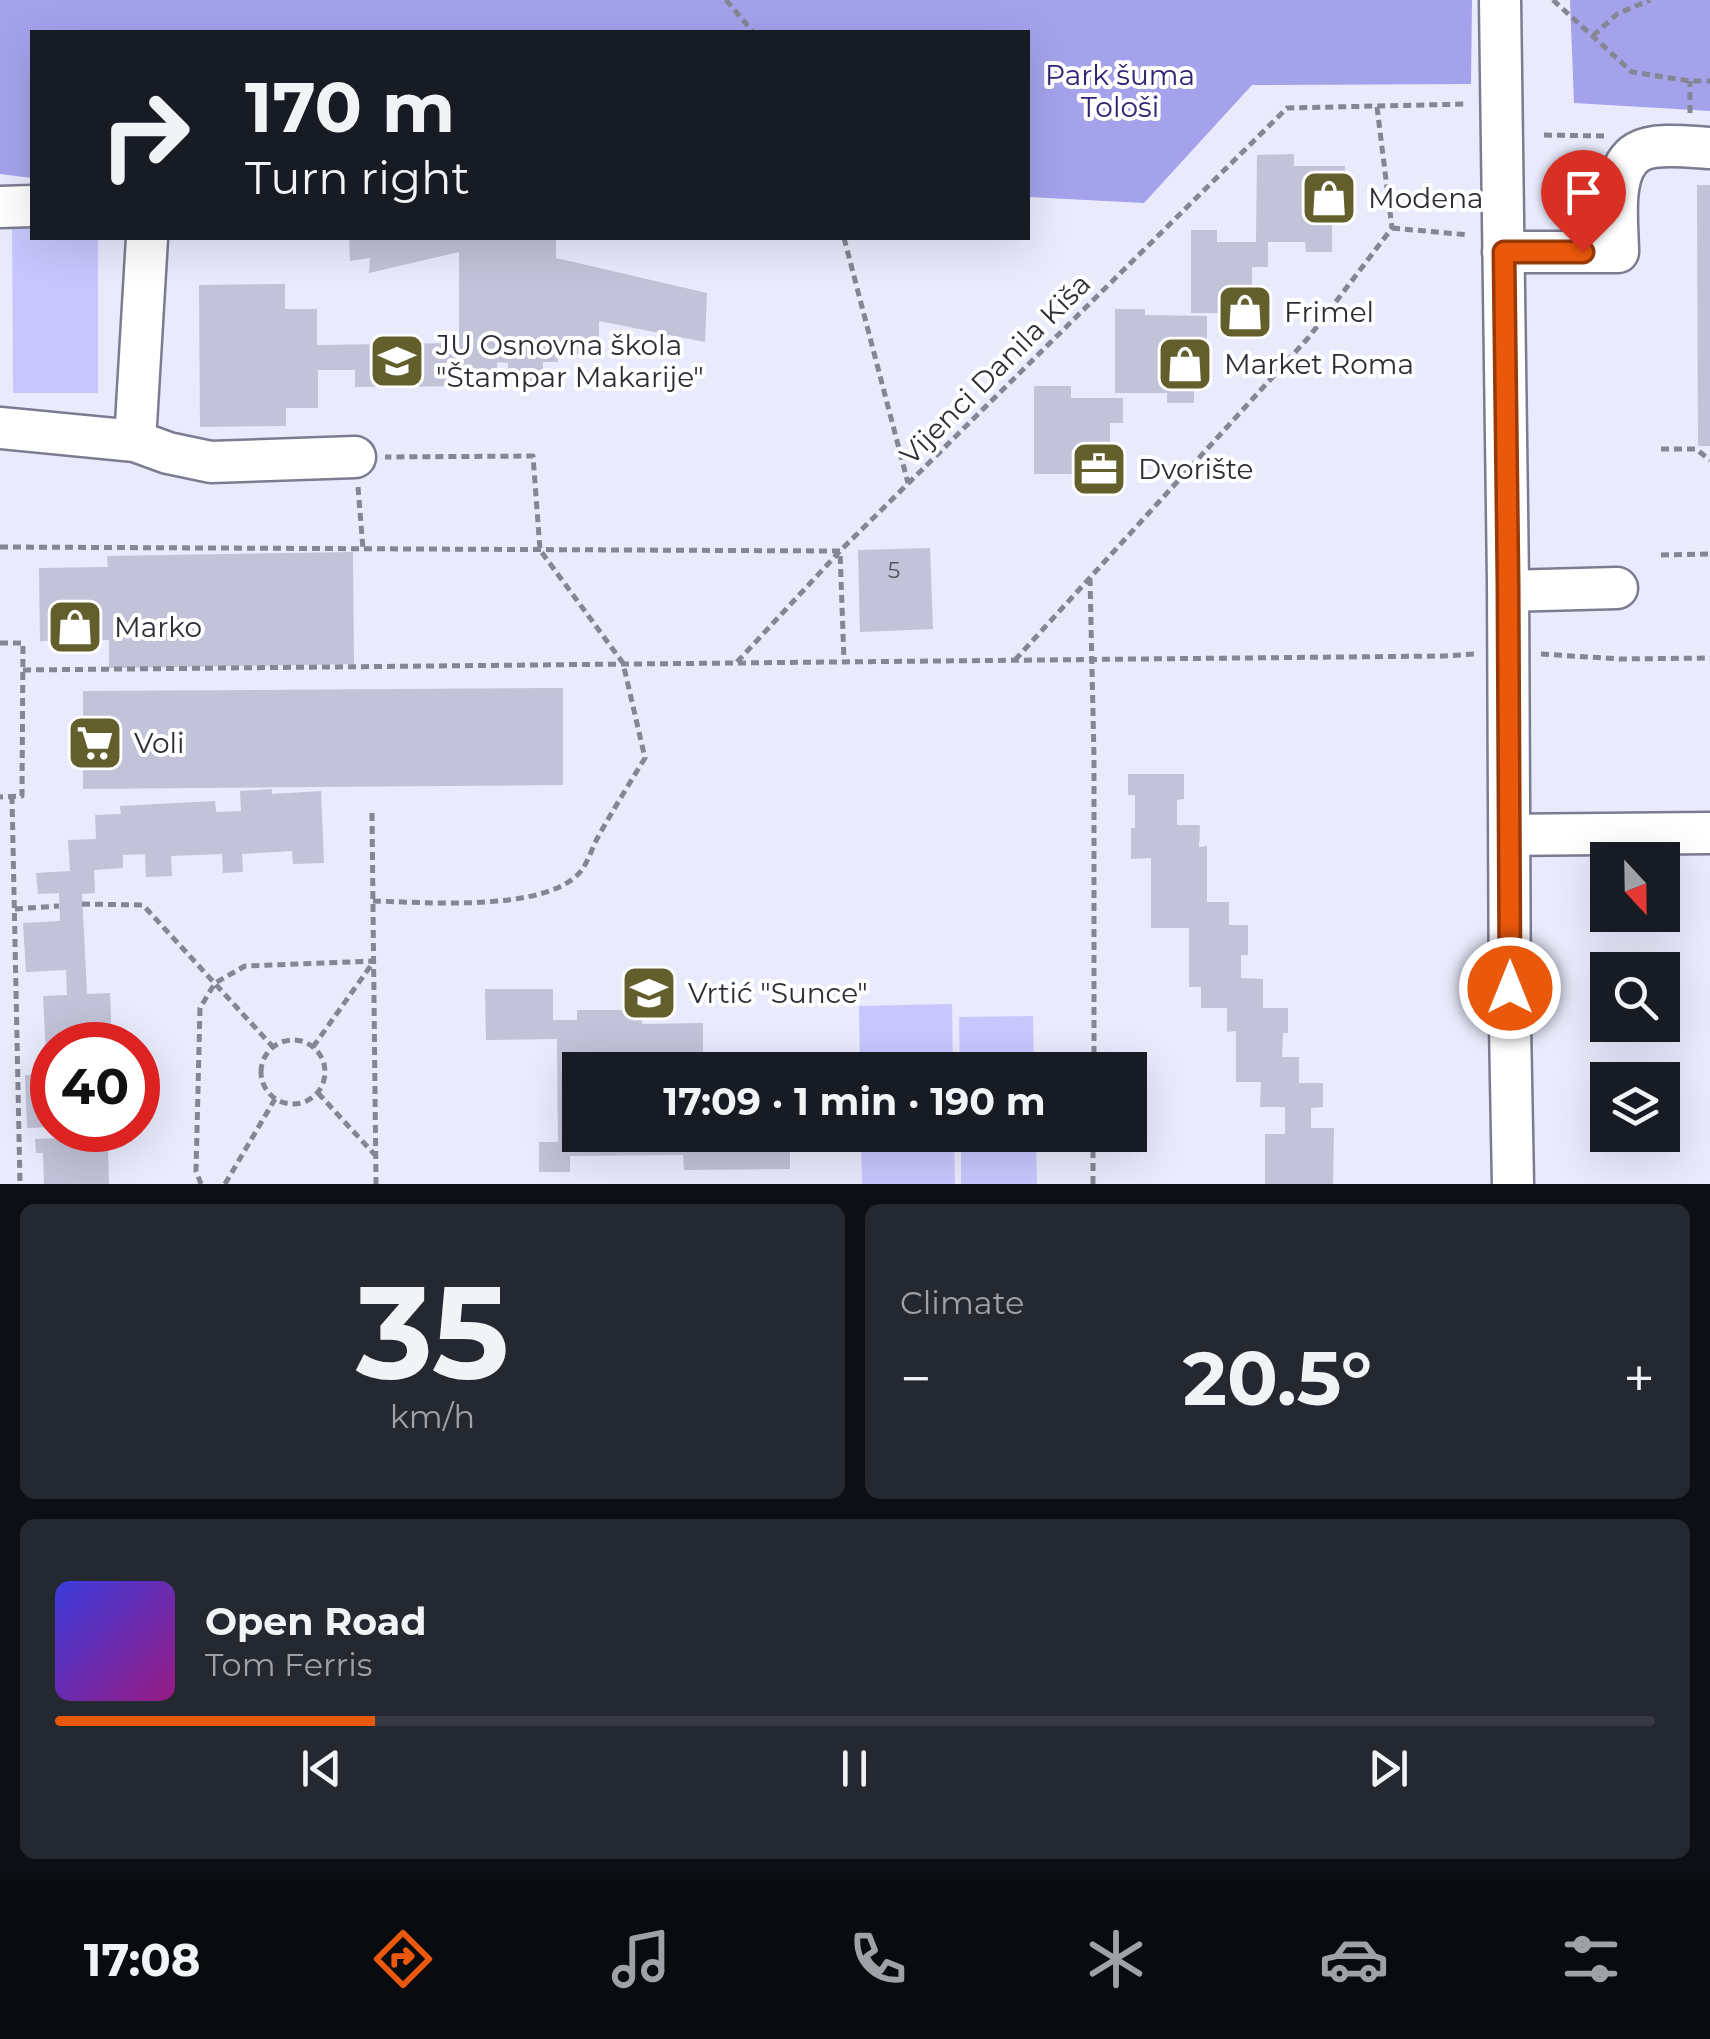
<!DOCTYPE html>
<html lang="en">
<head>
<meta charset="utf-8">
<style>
	:root { --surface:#171b24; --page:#242831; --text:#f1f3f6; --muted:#9ea1a6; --line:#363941; --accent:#ea580c }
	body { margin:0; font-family:Montserrat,sans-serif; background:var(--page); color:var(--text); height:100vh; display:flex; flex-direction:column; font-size:38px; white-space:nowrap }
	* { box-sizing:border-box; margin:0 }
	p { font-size:32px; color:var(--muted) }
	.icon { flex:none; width:55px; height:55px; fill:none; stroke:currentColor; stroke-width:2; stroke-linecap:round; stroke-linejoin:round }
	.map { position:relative; height:1184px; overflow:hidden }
	.drawer { display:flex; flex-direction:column; gap:20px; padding:20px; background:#0d0f14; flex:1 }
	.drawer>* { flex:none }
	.guide { position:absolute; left:30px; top:30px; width:1000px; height:210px; border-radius:0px; box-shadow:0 10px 40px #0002; background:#171b24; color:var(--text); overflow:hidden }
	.needle { width:65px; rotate:158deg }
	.fabs { position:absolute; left:1590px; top:842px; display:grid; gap:20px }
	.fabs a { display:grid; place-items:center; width:90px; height:90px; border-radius:0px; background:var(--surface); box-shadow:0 10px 40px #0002; font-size:50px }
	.speed { position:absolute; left:30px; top:1022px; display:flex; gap:20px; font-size:50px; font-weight:700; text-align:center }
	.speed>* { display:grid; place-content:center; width:130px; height:130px; border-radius:50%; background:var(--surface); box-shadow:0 10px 40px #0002; line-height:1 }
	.speed .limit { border:15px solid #d22; background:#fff; color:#111 }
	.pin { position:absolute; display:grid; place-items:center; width:85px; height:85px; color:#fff; margin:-102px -42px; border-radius:50% 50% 50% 0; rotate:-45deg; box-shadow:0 0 10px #0007 }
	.pin .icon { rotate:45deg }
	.me { position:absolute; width:110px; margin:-55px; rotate:0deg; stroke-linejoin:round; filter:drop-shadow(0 0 8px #0008) }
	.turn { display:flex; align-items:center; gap:35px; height:210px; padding:0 50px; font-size:45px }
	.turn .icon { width:130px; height:130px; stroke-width:2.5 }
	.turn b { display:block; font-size:70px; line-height:85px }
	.big { font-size:75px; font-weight:700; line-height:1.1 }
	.drawer .card { flex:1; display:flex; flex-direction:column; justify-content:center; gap:15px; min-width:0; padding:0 35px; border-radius:15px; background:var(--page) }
	.drawer .dial { align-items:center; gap:0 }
	.dial b { font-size:130px; line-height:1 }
	.song { display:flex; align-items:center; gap:30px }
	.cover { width:120px; height:120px; border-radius:15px; background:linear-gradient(135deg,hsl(240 70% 55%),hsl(310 70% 35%)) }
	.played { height:10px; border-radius:5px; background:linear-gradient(90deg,var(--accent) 20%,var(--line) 20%) }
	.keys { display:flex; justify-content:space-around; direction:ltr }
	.heat { display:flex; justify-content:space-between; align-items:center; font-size:55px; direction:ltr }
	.drawer .tiles { flex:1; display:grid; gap:20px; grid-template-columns:1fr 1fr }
	.card:last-child { grid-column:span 2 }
	.trip { position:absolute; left:562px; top:1052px; width:585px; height:100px; border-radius:0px; background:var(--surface); box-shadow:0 10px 40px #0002; font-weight:700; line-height:100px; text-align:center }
	.tab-bar { display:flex; height:160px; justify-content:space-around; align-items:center; background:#090b0e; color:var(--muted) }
	.tab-bar .icon { width:70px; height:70px }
	.tab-bar .active { color:var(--accent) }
	.tab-bar b { font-size:45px; color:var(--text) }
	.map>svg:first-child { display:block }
	.green { fill:#c7c7fe }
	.forest { fill:#a4a2eb }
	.building { fill:#c2c2d8 }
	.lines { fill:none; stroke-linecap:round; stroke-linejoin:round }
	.minor-casing { stroke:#7b7c90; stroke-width:45 }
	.path { stroke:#858693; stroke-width:5; stroke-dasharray:8 5; stroke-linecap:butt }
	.minor { stroke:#fff; stroke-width:40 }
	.route-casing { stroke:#983908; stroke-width:25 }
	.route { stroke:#ea580c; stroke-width:18 }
	.labels { text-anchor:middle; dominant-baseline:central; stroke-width:8; stroke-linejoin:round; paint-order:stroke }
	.number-label { font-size:22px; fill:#52525e }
	.park-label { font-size:28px; fill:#322376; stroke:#fff }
	.poi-label { font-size:28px; fill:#2d2d36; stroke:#fff; text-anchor:start }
	.street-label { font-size:28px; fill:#2d2d36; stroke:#fff }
</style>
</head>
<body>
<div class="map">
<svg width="1710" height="1184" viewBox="0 0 1710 1184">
	<rect width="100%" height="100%" fill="#e9eafc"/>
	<path class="green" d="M12,219H32V238H98V393H13Z
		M952,1004L953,1070H860L859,1006Z
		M1033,1016L1034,1070H960L959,1017Z
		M861,1135H954L955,1184H862Z
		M1036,1146L1037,1184H961V1148Z"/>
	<path class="forest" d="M0,0H1472L1471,84L1252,85L1144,203L1028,197V32H32V178L0,174Z
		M1570,0H1710V111L1574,103Z"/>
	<path class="building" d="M1294,154V166H1345V191H1332V252H1306L1305,242H1268V267H1252V320L1224,321V313H1191V230H1217V242H1256L1257,155Z
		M1697,185H1710V446H1698Z
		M349,238H556V258L707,293L705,342L599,321V354H558V362H543V370L537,378L526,383L516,379L508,370V363L497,362L498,386L355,387V370H318V408H286V426L200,427L199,285L285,284V309H317V345L459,343V252L369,273L370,258L350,261Z
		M1115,309H1145V315L1207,316V342H1194V403H1167V393H1115Z
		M1034,386H1071V398H1123V423H1110V484L1083,483V474H1034Z
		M930,548L933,629L860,632L858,550Z
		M353,552L354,664L109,668V640L40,641L39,568L108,567L107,556Z
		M563,688V785L83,789V691Z
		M1128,774H1184V799L1177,800V825H1200L1199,847L1207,846V902H1229V925H1248V955H1241V978L1263,979V1008H1288V1033H1283L1282,1057H1299V1083H1323V1107L1311,1108V1128H1334L1333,1184H1265V1134H1285V1107H1260L1261,1082H1236V1031L1227,1032V1008H1201V987H1189V928H1151V858L1131,859V828H1135V795H1128Z
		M272,789V794L321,791L324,863L293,864L292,851L242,854L243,872L223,873L222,854L171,856L172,876L146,877L145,854L123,855V868L94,870L95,893L82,894L87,994L110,993L112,1045H52V1053L46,1054L43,996L67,995L66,970L26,972L23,923L60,921L59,893L38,894L36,873L70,871L68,840L96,839L95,815L121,814L120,806L215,801L216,812L241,811L240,791Z
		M485,989H553V1020H577V1010H642V1024L703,1023V1063L671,1064V1070H580V1135H790V1169L684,1170L683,1155L570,1156V1172H539V1142H558L557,1039L486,1040Z
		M52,1074V1127L27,1128L25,1075Z
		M60,1130H88L89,1150L108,1149L109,1184H44L43,1153H36L35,1139L60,1138Z"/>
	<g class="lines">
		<g class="minor-casing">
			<path id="minor" d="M1500,0L1508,582L1510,1026L1513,1184
				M0,207L32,206
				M1503,252H1618C1618,224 1609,169 1638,152C1654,142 1691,147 1710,148
				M0,428L135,441L168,453L211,462L355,457
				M135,441L147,238
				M1508,591L1617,588
				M1510,835L1710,833"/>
		</g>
		<path class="path" d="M726,0L753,32
			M1553,0L1632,72L1690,81H1710
			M1593,36L1617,14L1650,0
			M1377,107L1392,228
			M1690,113V81
			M1544,135L1606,136
			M1392,228L1469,235
			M844,238L908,483
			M1661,449H1696L1710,460
			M358,487L363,549
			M0,547L840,551L844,661
			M1661,555L1710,554
			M1090,578L1094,758V1070
			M0,643H23L22,796L0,797
			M1541,654L1620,659L1710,658
			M1015,660L1309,337L1392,228
			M737,662L840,551L1287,108L1468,104
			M23,670L1444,656L1475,654
			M12,796L20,1184
			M372,813L376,1184
			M373,901C424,902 547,913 581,871C588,862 592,848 598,837C613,810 629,784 645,758L623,663L540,550L533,456L385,457
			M82,904L143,905L273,1047
			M15,909L59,906
			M261 1072a32 32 0 1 1 64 0a32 32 0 1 1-64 0Z
			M313,1047L372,964
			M318,1093L376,1156
			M201,1184L196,1171L200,1008L215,983L245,966L374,961
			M225,1184L275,1099
			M1093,1184V1135"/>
		<use href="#minor" class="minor"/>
	</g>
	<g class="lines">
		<g class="route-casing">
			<path id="route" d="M1510,988L1508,582L1504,252H1583"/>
		</g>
		<use href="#route" class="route"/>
	</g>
	<defs>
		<g id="shop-square" transform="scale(2.875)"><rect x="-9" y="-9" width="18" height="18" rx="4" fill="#635f2c" stroke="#fff"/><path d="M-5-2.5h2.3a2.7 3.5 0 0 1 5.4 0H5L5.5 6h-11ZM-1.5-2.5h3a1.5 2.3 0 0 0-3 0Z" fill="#fff"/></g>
		<g id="school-square" transform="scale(2.875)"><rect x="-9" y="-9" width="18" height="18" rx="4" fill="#635f2c" stroke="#fff"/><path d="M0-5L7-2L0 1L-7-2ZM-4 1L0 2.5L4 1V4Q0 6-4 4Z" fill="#fff"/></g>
		<g id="office-square" transform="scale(2.875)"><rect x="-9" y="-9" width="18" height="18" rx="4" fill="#635f2c" stroke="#fff"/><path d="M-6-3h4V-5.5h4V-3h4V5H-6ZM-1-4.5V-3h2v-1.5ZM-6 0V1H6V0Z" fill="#fff"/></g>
		<g id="supermarket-square" transform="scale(2.875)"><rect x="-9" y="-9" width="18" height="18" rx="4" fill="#635f2c" stroke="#fff"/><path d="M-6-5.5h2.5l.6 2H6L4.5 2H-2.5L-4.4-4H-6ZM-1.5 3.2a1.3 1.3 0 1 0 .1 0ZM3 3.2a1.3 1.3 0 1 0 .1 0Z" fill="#fff"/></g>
	</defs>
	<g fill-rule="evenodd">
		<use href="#shop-square" x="1329" y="198"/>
		<use href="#shop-square" x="1245" y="312"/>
		<use href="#school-square" x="397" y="361"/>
		<use href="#shop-square" x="1185" y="364"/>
		<use href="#office-square" x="1099" y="469"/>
		<use href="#shop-square" x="75" y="627"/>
		<use href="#supermarket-square" x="95" y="743"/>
		<use href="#school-square" x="649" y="993"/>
	</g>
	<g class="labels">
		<g class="number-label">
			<text x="894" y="570">5</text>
		</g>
		<g class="park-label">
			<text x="1120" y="75">Park šuma<tspan x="1120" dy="32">Tološi</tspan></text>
		</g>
		<g class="poi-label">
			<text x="1368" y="198">Modena</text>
			<text x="1284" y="312">Frimel</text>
			<text x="436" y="345">JU Osnovna škola<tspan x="436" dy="32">"Štampar Makarije"</tspan></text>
			<text x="1224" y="364">Market Roma</text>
			<text x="1138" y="469">Dvorište</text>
			<text x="114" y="627">Marko</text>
			<text x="134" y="743">Voli</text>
			<text x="688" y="993">Vrtić "Sunce"</text>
		</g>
		<g class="street-label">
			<text transform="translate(995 369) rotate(-45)">Vijenci Danila Kiša</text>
		</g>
	</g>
</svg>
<div class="fabs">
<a><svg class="needle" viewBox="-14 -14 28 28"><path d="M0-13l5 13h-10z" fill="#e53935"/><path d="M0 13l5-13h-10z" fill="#9ea1a6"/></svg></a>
<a><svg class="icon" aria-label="search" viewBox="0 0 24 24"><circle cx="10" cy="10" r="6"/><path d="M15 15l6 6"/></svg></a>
<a><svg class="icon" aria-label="layers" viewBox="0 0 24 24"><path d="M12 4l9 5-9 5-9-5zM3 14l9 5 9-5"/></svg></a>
</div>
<div class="speed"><div class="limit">40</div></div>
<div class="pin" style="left:1583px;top:252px;background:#d93025"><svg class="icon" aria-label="arrive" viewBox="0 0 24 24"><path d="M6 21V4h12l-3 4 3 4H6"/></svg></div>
<svg class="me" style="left:1510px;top:988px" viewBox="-20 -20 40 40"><circle r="17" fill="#ea580c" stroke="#fff" stroke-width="3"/><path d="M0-11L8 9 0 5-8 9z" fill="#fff"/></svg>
<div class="trip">17:09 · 1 min · 190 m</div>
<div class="guide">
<div class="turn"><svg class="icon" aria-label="right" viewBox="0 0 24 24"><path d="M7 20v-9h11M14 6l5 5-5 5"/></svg><div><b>170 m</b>Turn right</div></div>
</div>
</div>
<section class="drawer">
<div class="tiles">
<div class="card dial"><b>35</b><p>km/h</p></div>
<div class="card"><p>Climate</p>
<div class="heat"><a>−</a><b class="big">20.5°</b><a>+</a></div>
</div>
<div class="card">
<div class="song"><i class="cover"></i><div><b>Open Road</b><p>Tom Ferris</p></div></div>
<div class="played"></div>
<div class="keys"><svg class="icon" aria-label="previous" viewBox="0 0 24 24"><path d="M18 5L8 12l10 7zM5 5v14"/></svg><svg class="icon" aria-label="pause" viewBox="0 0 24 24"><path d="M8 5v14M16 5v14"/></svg><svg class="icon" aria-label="next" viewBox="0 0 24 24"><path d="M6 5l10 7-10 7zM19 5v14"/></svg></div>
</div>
</div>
</section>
<nav class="tab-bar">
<b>17:08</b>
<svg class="icon active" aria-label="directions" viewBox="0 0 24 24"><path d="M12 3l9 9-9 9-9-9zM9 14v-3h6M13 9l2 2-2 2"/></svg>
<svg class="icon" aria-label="music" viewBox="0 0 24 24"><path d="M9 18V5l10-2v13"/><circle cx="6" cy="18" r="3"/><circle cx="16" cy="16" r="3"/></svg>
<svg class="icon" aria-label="phone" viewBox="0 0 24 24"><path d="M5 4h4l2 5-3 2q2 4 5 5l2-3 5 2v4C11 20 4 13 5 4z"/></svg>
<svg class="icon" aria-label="climate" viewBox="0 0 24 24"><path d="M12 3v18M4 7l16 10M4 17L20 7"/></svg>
<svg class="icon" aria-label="car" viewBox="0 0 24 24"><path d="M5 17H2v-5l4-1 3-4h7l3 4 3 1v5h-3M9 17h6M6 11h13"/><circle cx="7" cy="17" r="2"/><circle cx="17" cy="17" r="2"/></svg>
<svg class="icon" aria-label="filters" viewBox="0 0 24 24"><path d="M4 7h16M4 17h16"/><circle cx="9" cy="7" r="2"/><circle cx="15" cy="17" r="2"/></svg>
</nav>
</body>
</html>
